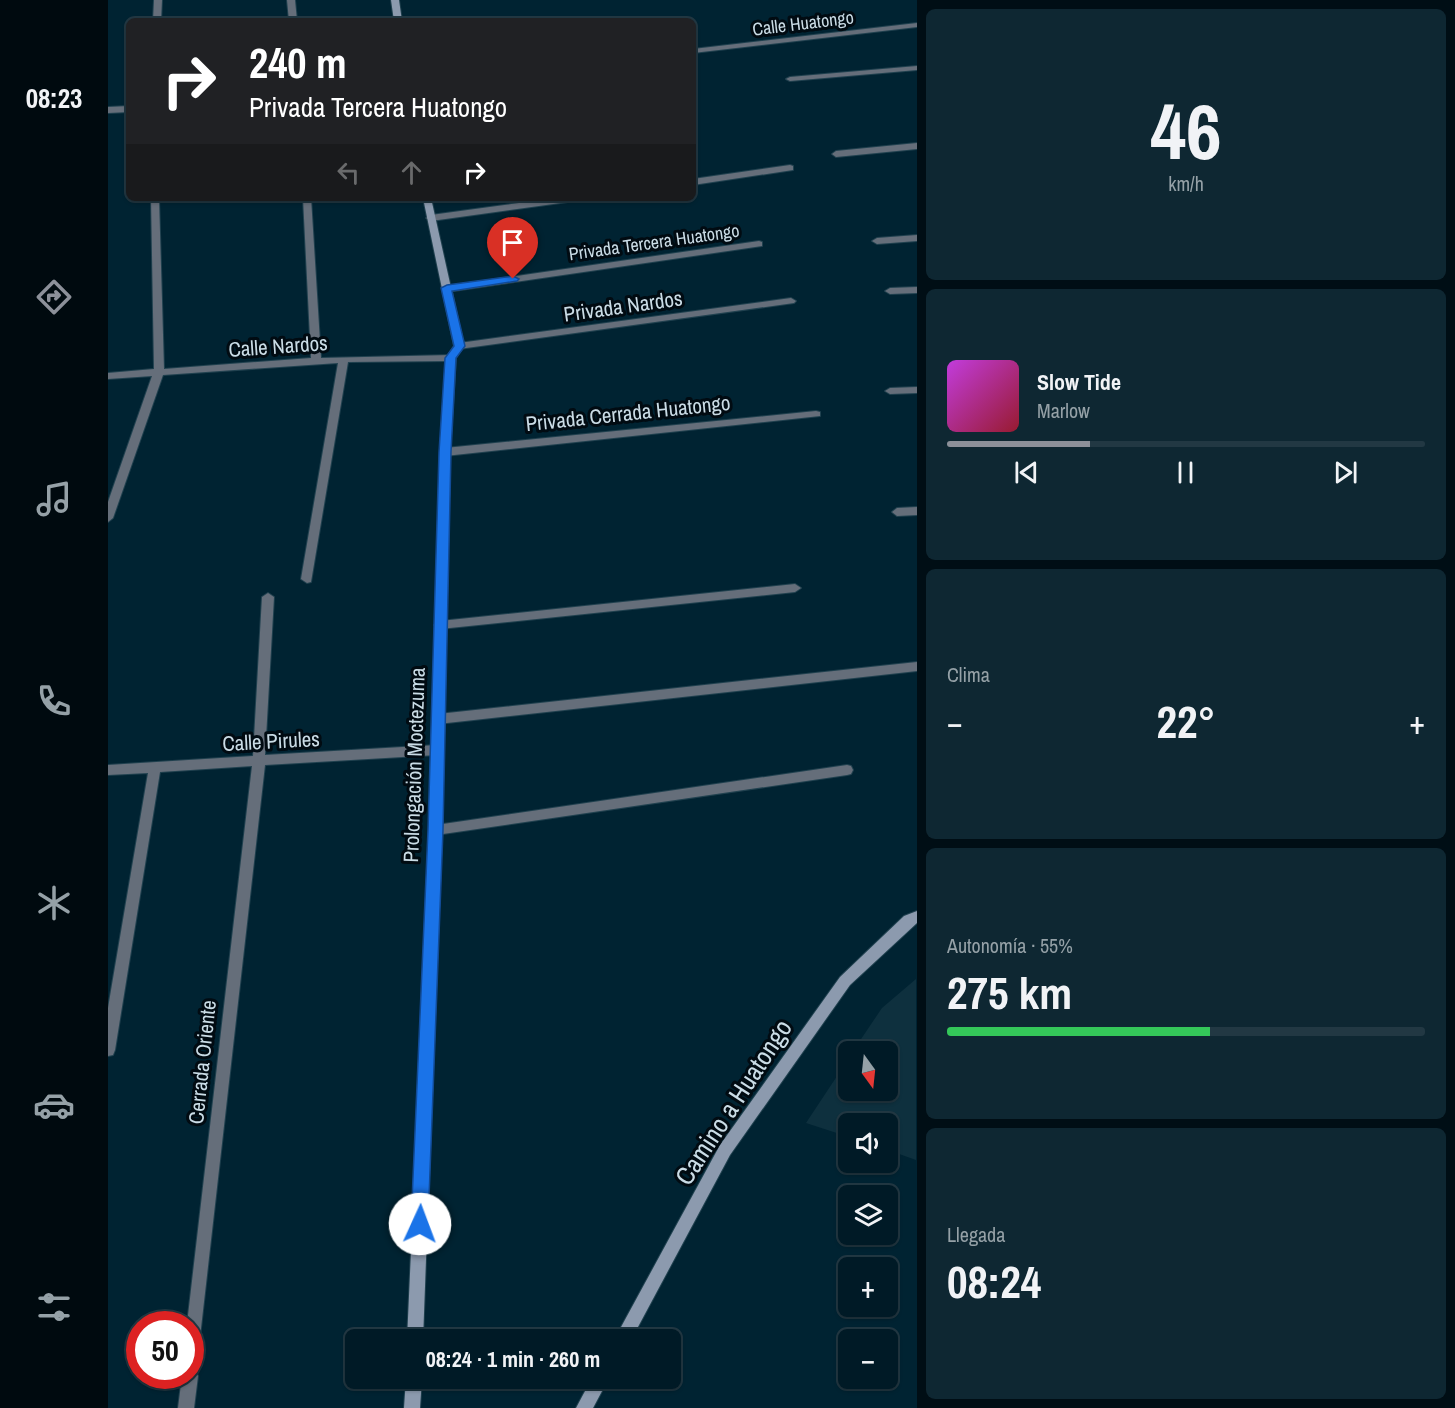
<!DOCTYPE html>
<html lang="es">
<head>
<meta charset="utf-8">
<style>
	:root { --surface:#001a26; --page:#0e2732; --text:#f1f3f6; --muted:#95a1a7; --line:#223843; --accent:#8c9099 }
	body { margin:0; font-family:"Archivo Narrow",sans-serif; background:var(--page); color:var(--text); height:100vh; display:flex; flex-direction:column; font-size:22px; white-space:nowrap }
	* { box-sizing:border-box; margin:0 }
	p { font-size:20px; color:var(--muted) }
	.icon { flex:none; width:33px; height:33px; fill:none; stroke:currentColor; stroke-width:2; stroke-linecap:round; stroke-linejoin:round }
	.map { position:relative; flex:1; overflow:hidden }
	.panel { display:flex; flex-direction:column; gap:9px; padding:9px; background:#000e15; width:538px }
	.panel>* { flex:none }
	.banner { position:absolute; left:18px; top:18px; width:570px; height:183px; border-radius:9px; box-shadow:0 2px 4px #0004,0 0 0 2px var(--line); background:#202124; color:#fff; overflow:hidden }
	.needle { width:39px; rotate:165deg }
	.tools { position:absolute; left:730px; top:1041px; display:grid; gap:12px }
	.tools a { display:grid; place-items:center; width:60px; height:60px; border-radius:9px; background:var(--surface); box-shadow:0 2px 4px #0004,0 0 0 2px var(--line); font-size:30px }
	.speed { position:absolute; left:18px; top:1311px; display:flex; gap:12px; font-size:30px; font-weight:700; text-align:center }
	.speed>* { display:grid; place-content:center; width:78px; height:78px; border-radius:50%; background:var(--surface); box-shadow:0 2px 4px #0004,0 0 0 2px var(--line); line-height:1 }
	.speed .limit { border:9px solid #d22; background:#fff; color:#111 }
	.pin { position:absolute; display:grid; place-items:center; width:51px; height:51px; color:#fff; margin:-62px -26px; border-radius:50% 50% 50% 0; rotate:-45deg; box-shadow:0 0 6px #0007 }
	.pin .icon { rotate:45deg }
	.me { position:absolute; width:66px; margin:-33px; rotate:2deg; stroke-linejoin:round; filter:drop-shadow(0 0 4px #0008) }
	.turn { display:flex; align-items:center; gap:21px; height:126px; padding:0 24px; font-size:27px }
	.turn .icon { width:78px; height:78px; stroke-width:2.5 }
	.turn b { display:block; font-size:42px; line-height:51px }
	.lanes { display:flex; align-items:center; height:57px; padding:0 24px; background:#0003; justify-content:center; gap:30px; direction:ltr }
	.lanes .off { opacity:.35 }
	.big { font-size:45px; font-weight:800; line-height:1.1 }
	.panel .card { flex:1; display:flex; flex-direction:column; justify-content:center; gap:9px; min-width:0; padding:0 21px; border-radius:9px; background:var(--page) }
	.panel .dial { align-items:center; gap:0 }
	.dial b { font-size:78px; line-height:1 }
	.song { display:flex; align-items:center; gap:18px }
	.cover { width:72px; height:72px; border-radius:9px; background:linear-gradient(135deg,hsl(290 70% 55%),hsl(350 70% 35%)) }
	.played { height:6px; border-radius:3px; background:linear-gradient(90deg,var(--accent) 30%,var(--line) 30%) }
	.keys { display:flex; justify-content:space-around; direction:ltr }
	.heat { display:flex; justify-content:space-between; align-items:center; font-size:33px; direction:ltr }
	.charge { height:9px; border-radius:4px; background:linear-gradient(90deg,#34c759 55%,var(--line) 0) }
	.trip { position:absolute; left:237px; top:1329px; width:336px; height:60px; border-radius:9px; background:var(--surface); box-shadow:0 2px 4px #0004,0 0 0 2px var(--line); font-weight:800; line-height:60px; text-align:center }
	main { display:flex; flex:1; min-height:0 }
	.dock { display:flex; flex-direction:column; width:108px; justify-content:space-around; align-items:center; background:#000a0f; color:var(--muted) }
	.dock .icon { width:42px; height:42px }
	.dock .current { color:var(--accent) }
	.dock b { font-size:27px; color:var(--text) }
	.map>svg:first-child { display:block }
	.built { fill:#0e303e }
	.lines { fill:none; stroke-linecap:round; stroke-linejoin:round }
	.street-casing { stroke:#20414f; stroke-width:2 }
	.secondary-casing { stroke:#20414f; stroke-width:2 }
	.street { fill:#656e7a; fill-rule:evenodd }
	.secondary { fill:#8c9aae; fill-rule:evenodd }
	.route { fill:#1a73e8; stroke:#114b97; stroke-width:1.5 }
	.labels { text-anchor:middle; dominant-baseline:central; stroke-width:6; stroke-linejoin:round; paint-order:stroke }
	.far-street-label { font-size:18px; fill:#cadce6; stroke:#010b12 }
	.street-label { font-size:21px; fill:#cadce6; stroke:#010b12 }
	.near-street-label { font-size:26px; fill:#cadce6; stroke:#010b12 }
</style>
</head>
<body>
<main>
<nav class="dock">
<b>08:23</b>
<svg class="icon current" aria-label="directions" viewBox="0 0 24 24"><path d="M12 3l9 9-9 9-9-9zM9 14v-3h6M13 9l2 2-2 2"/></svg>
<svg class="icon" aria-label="music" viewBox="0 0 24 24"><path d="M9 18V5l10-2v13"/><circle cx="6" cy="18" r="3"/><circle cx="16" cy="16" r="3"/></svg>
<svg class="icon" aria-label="phone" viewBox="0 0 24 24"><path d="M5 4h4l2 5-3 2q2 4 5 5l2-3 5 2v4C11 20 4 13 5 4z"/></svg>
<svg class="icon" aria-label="climate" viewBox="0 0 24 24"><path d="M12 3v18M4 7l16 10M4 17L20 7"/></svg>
<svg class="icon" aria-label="car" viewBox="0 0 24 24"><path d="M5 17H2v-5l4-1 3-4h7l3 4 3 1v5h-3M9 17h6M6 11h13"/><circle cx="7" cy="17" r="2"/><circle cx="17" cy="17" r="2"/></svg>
<svg class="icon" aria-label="filters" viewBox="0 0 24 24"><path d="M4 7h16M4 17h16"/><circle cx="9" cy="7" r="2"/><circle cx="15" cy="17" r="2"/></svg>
</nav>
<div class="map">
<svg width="809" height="1408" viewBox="0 0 809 1408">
	<rect width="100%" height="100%" fill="#002332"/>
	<path class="built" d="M808,979V1160L780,1150V1124H741V1137L698,1123L741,1058V1090H780V1052L745,1051L774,1008Z"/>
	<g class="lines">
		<g class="street-casing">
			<path id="street" d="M46,0H54L53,21H45Z
				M179,0H187L189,21H181Z
				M809,23V27L585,53V49Z
				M809,66V70L682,81L678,79L682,77Z
				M21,106V112L0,113V107Z
				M809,143V149L728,157L724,154L728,151Z
				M682,165L685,166V170L585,185V179Z
				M43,198H51L56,369L203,358L195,198H203L213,358L343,355L348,358L343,361L240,362L203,582L199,583L193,579L230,363L55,375L5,518L0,522V502L44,376L0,379V373L46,369Z
				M448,198H471L467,201L323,221L318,218L323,215Z
				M809,235V241L769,244L764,241L769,238Z
				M651,241L654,242V246L339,292L334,289L339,286Z
				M809,287V293L782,294L777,291L782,288Z
				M683,298L688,301L686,303L351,349L346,346L351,343Z
				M809,387V393L782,394L777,391L782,388Z
				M708,411L712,412V416L337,456L332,452L337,448Z
				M809,507V515L789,516L784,512L789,508Z
				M687,584L693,588L687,592L332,629L326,625L332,621Z
				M160,593L166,597L157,755L329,745L333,747L335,750L333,753L329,755L157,765L88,1372L90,1376L86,1408H70L74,1376H82V1324H79L144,766L52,772L7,1050L5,1055L0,1056V1008L40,773L0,775V765L145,756L154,597Z
				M809,662V671L330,724L326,722L324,719L326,716L330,714Z
				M739,765L743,766L745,770L743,774L739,775L328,835L323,834L322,830L323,826L328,825Z"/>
		</g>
		<g class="secondary-casing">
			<path id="secondary" d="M283,0H291L294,21H286Z
				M315,198H323L356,346L348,358L342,452L334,830L315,1340H299L322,830L332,452L338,358L346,346Z
				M809,911V923L742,985L622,1155L523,1340H506L612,1145L732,977L796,916Z
				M298,1378H314L312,1408H296Z
				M484,1378H501L485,1408H468Z"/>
		</g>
		<use href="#street" class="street"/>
		<use href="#secondary" class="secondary"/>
	</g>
	<path class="route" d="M405,276L411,279L409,281L344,291L357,346L348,358L343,452L335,830L320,1224L318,1230L312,1232L306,1230L303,1224L320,830L331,452L337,358L346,346L333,288L339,285Z"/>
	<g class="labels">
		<g class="far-street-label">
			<text transform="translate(695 23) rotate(-7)">Calle Huatongo</text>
			<text transform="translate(546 242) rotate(-8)">Privada Tercera Huatongo</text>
		</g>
		<g class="street-label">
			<text transform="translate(515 306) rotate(-8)">Privada Nardos</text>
			<text transform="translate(170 346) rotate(-4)">Calle Nardos</text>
			<text transform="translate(520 413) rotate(-6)">Privada Cerrada Huatongo</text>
			<text transform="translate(163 741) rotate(-3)">Calle Pirules</text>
			<text transform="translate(306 765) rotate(-88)">Prolongación Moctezuma</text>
			<text transform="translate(94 1062) rotate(-84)">Cerrada Oriente</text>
		</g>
		<g class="near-street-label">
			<text transform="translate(625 1102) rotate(-57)">Camino a Huatongo</text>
		</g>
	</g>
</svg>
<div class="tools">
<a><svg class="needle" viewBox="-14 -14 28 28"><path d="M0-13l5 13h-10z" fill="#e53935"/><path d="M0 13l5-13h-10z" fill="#95a1a7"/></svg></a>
<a><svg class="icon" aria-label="sound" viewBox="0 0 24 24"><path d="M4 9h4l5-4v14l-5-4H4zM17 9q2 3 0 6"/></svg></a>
<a><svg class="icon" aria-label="layers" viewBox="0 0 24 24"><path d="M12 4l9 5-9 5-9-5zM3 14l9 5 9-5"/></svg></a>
<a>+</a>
<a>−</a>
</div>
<div class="speed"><div class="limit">50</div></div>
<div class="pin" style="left:405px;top:279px;background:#d93025"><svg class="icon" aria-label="arrive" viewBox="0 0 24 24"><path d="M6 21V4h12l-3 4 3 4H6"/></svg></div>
<svg class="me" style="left:312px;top:1224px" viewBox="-20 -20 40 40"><circle r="19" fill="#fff"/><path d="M0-13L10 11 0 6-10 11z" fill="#1a73e8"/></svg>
<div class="trip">08:24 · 1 min · 260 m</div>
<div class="banner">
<div class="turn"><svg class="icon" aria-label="right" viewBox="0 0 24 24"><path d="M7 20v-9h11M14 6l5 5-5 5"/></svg><div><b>240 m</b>Privada Tercera Huatongo</div></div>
<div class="lanes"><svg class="icon off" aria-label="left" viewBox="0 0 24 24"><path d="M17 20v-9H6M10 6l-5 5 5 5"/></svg><svg class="icon off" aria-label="ahead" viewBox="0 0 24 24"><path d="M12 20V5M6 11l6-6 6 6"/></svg><svg class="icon" aria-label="right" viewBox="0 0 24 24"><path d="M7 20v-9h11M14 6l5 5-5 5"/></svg></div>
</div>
</div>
<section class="panel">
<div class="card dial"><b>46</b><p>km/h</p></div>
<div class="card">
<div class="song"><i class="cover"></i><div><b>Slow Tide</b><p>Marlow</p></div></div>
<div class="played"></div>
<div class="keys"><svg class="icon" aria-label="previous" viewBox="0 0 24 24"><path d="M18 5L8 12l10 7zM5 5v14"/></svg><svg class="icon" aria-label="pause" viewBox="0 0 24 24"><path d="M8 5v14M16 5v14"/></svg><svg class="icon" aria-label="next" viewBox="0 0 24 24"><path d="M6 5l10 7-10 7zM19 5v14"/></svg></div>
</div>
<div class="card"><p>Clima</p>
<div class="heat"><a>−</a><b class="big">22°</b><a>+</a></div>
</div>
<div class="card"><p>Autonomía · 55%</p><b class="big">275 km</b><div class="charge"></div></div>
<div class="card"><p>Llegada</p><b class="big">08:24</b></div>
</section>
</main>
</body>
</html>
